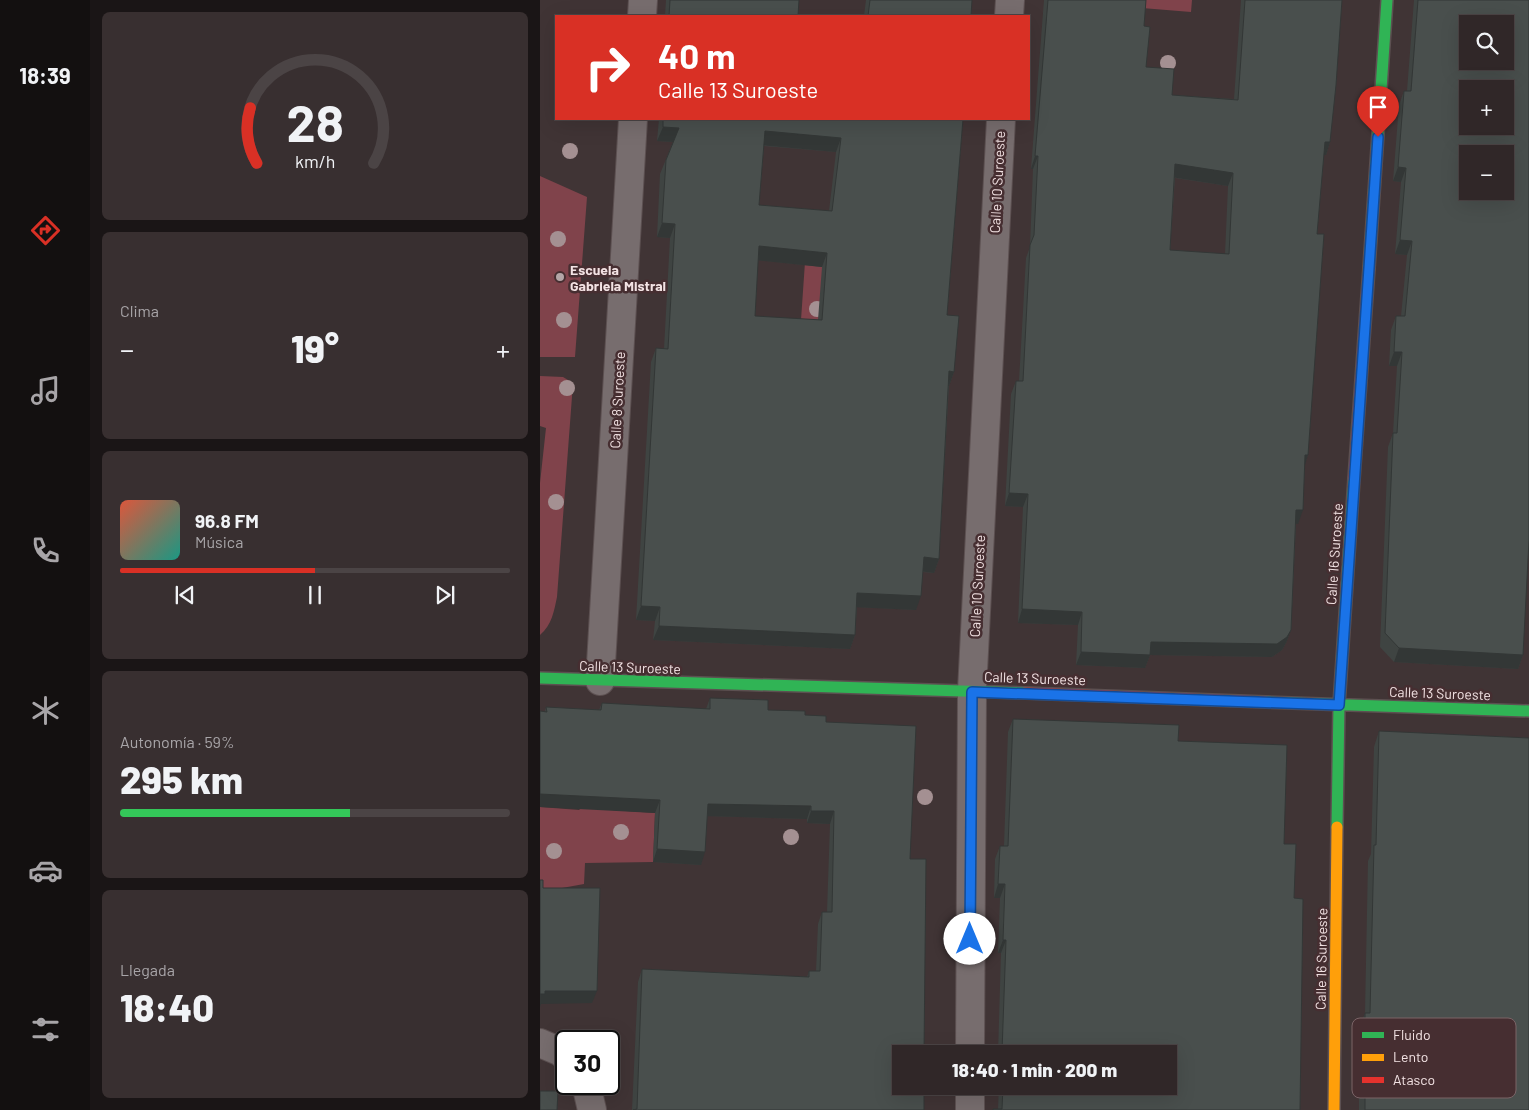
<!DOCTYPE html>
<html lang="es">
<head>
<meta charset="utf-8">
<style>
	:root { --surface:#302728; --page:#382f30; --text:#f1f3f6; --muted:#a8a5a8; --line:#4b4445; --accent:#d93025 }
	body { margin:0; font-family:Barlow,sans-serif; background:var(--page); color:var(--text); height:100vh; display:flex; flex-direction:column; font-size:19px; white-space:nowrap }
	* { box-sizing:border-box; margin:0 }
	p { font-size:16px; color:var(--muted) }
	.icon { flex:none; width:28px; height:28px; fill:none; stroke:currentColor; stroke-width:2; stroke-linecap:round; stroke-linejoin:round }
	.map { position:relative; flex:1; overflow:hidden }
	.side { display:flex; flex-direction:column; gap:12px; padding:12px; background:#1a1516; width:450px }
	.side>* { flex:none }
	.banner { position:absolute; left:15px; top:15px; width:475px; height:105px; border-radius:0px; box-shadow:0 5px 20px #0002,0 0 0 1px var(--line); background:#d93025; color:#fff; overflow:hidden }
	.fabs { position:absolute; left:919px; top:15px; display:grid; gap:10px }
	.fabs a { display:grid; place-items:center; width:55px; height:55px; border-radius:0px; background:var(--surface); box-shadow:0 5px 20px #0002,0 0 0 1px var(--line); font-size:25px }
	.speed { position:absolute; left:15px; top:1030px; display:flex; gap:10px; font-size:25px; font-weight:700; text-align:center }
	.speed>* { display:grid; place-content:center; width:65px; height:65px; border-radius:50%; background:var(--surface); box-shadow:0 5px 20px #0002,0 0 0 1px var(--line); line-height:1 }
	.speed .limit { border:2px solid #111; border-radius:8px; background:#fff; color:#111 }
	.pin { position:absolute; display:grid; place-items:center; width:42px; height:42px; color:#fff; margin:-51px -21px; border-radius:50% 50% 50% 0; rotate:-45deg; box-shadow:0 0 5px #0007 }
	.pin .icon { rotate:45deg }
	.me { position:absolute; width:55px; margin:-28px; rotate:0deg; stroke-linejoin:round; filter:drop-shadow(0 0 4px #0008) }
	.turn { display:flex; align-items:center; gap:18px; height:105px; padding:0 20px; font-size:22px }
	.turn .icon { width:65px; height:65px; stroke-width:2.5 }
	.turn b { display:block; font-size:35px; line-height:42px }
	.big { font-size:38px; font-weight:800; line-height:1.1 }
	.side .card { flex:1; display:flex; flex-direction:column; justify-content:center; gap:8px; min-width:0; padding:0 18px; border-radius:8px; background:var(--page) }
	.side .dial { align-items:center; gap:0 }
	.dial svg { height:130px; overflow:visible; fill:none; stroke:var(--line); stroke-width:7; stroke-linecap:round; text-anchor:middle }
	.dial text { fill:var(--text); stroke:none }
	.song { display:flex; align-items:center; gap:15px }
	.cover { width:60px; height:60px; border-radius:8px; background:linear-gradient(135deg,hsl(10 70% 55%),hsl(170 70% 35%)) }
	.played { height:5px; border-radius:2px; background:linear-gradient(90deg,var(--accent) 50%,var(--line) 50%) }
	.keys { display:flex; justify-content:space-around; direction:ltr }
	.heat { display:flex; justify-content:space-between; align-items:center; font-size:28px; direction:ltr }
	.charge { height:8px; border-radius:4px; background:linear-gradient(90deg,#34c759 59%,var(--line) 0) }
	.trip { position:absolute; left:352px; top:1045px; width:285px; height:50px; border-radius:0px; background:var(--surface); box-shadow:0 5px 20px #0002,0 0 0 1px var(--line); font-weight:800; line-height:50px; text-align:center }
	main { display:flex; flex:1; min-height:0 }
	.dock { display:flex; flex-direction:column; width:90px; justify-content:space-around; align-items:center; background:#131010; color:var(--muted) }
	.dock .icon { width:35px; height:35px }
	.dock .on { color:var(--accent) }
	.dock b { font-size:22px; color:var(--text) }
	.map>svg:first-child { display:block }
	.green { fill:#80434b }
	.lines { fill:none; stroke-linecap:round; stroke-linejoin:round }
	.street-casing { stroke:#5c5051; stroke-width:30 }
	.fast-casing { stroke:#5c5051; stroke-width:14 }
	.slow-casing { stroke:#5c5051; stroke-width:14 }
	.jam-casing { stroke:#5c5051; stroke-width:14 }
	.street { stroke:#776d6e; stroke-width:28 }
	.fast { stroke:#30b455; stroke-width:11 }
	.slow { stroke:#ff9f0a; stroke-width:11 }
	.jam { stroke:#e5322d; stroke-width:11 }
	.tree { fill:#a49092 }
	.wall { fill:#3f4442; fill-rule:evenodd }
	.shaded-wall { fill:#333736 }
	.building { fill:#494f4d; stroke:#333736; fill-rule:evenodd }
	.route-casing { stroke:#114b97; stroke-width:12 }
	.route { stroke:#1a73e8; stroke-width:9 }
	.poi-dot { fill:#b4a6a7; stroke:#462e31; stroke-width:2 }
	.labels { text-anchor:middle; dominant-baseline:central; stroke-width:5; stroke-linejoin:round; paint-order:stroke }
	.street-label { font-size:14px; fill:#f3e3e4; stroke:#462e31 }
	.poi-label { font-size:14px; font-weight:bold; fill:#f3e3e4; stroke:#462e31; text-anchor:start }
	.key { fill:#462e31; stroke:#7a6467; stroke-width:1 }
	.key-label { font-size:14px; fill:#f3e3e4 }
</style>
</head>
<body>
<main>
<nav class="dock">
<b>18:39</b>
<svg class="icon on" aria-label="directions" viewBox="0 0 24 24"><path d="M12 3l9 9-9 9-9-9zM9 14v-3h6M13 9l2 2-2 2"/></svg>
<svg class="icon" aria-label="music" viewBox="0 0 24 24"><path d="M9 18V5l10-2v13"/><circle cx="6" cy="18" r="3"/><circle cx="16" cy="16" r="3"/></svg>
<svg class="icon" aria-label="phone" viewBox="0 0 24 24"><path d="M5 4h4l2 5-3 2q2 4 5 5l2-3 5 2v4C11 20 4 13 5 4z"/></svg>
<svg class="icon" aria-label="climate" viewBox="0 0 24 24"><path d="M12 3v18M4 7l16 10M4 17L20 7"/></svg>
<svg class="icon" aria-label="car" viewBox="0 0 24 24"><path d="M5 17H2v-5l4-1 3-4h7l3 4 3 1v5h-3M9 17h6M6 11h13"/><circle cx="7" cy="17" r="2"/><circle cx="17" cy="17" r="2"/></svg>
<svg class="icon" aria-label="filters" viewBox="0 0 24 24"><path d="M4 7h16M4 17h16"/><circle cx="9" cy="7" r="2"/><circle cx="15" cy="17" r="2"/></svg>
</nav>
<section class="side">
<div class="card dial"><svg viewBox="0 0 100 80">
<path d="M14 69A42 42 0 1 1 86 69"/>
<path d="M14 69A42 42 0 0 1 10 35" stroke="#d93025"/>
<text x="50" y="56" font-size="32" font-weight="700">28</text>
<text x="50" y="72" font-size="11">km/h</text>
</svg></div>
<div class="card"><p>Clima</p>
<div class="heat"><a>−</a><b class="big">19°</b><a>+</a></div>
</div>
<div class="card">
<div class="song"><i class="cover"></i><div><b>96.8 FM</b><p>Música</p></div></div>
<div class="played"></div>
<div class="keys"><svg class="icon" aria-label="previous" viewBox="0 0 24 24"><path d="M18 5L8 12l10 7zM5 5v14"/></svg><svg class="icon" aria-label="pause" viewBox="0 0 24 24"><path d="M8 5v14M16 5v14"/></svg><svg class="icon" aria-label="next" viewBox="0 0 24 24"><path d="M6 5l10 7-10 7zM19 5v14"/></svg></div>
</div>
<div class="card"><p>Autonomía · 59%</p><b class="big">295 km</b><div class="charge"></div></div>
<div class="card"><p>Llegada</p><b class="big">18:40</b></div>
</section>
<div class="map">
<svg width="989" height="1110" viewBox="0 0 989 1110">
	<rect width="100%" height="100%" fill="#403435"/>
	<path class="green" d="M602,0H652L651,12L602,8Z
		M0,176L47,197L35,357H0Z
		M265,262L312,266L332,325L261,320Z
		M0,376L23,377L33,383L17,597C14,611 12,625 0,635V483L6,428L0,426Z
		M48,802L71,810L115,813L113,862L45,863L44,884L0,892V807L39,810Z"/>
	<g class="lines">
		<g class="street-casing">
			<path id="street" d="M102,16L103,0
				M469,16L470,0
				M60,681L93,119
				M0,1043L21,1052L26,1057
				M430,1054L432,691L461,119
				M46,1084L52,1110
				M430,1110V1086"/>
		</g>
		<g class="fast-casing">
			<path id="fast" d="M829,268L847,0
				M0,678L485,693
				M726,702L989,711
				M797,827L799,705L814,479"/>
		</g>
		<g class="slow-casing">
			<path id="slow" d="M794,1110L797,827"/>
		</g>
		<g class="jam-casing">
			<path id="jam" d="M814,479L829,268
				M485,693L726,702"/>
		</g>
		<use href="#street" class="street"/>
		<use href="#fast" class="fast"/>
		<use href="#slow" class="slow"/>
		<use href="#jam" class="jam"/>
	</g>
	<g class="tree">
		<circle cx="628" cy="63" r="8"/>
		<circle cx="30" cy="151" r="8"/>
		<circle cx="18" cy="239" r="8"/>
		<circle cx="277" cy="309" r="8"/>
		<circle cx="24" cy="320" r="8"/>
		<circle cx="27" cy="388" r="8"/>
		<circle cx="16" cy="502" r="8"/>
		<circle cx="385" cy="797" r="8"/>
		<circle cx="81" cy="832" r="8"/>
		<circle cx="251" cy="837" r="8"/>
		<circle cx="14" cy="851" r="8"/>
	</g>
	<path class="wall" d="M126,0H259L258,16H125Z
		M326,0H432L431,16H324Z
		M504,0H606L604,26L606,67L632,95L694,99L701,0H802L790,142L786,155H784L777,234L768,455L764,466L758,524L756,523L751,630L746,643L742,650L732,657L610,655L605,668L536,665L538,625L478,623L483,507L465,506L471,394L476,381H479L486,258L490,247L493,169H491ZM635,178L688,186L685,254L630,250Z
		M874,0H989L983,655L978,669L854,662L840,647L848,447L853,433L857,366H849L851,330L856,316H861L867,255L855,254L861,182L853,181L859,105L864,91H867Z
		M119,119H423L407,315L414,372L409,386L399,559L394,573L383,572L376,610L317,607L315,635L310,649L113,640L115,621L96,620L111,362L116,348L124,349L130,238L117,237L120,174L133,142L117,141ZM224,146L296,152L289,211L219,205ZM218,260L282,267L278,320L215,316Z
		M170,698L228,710L265,715L286,722L370,859L384,1054L92,1110L98,982L102,969L267,977L269,971H276L278,924L282,912H287L290,824L267,823V819L167,816L161,865L113,862L115,813L5,711L6,707L59,710L62,703L166,709Z
		M473,719L638,741L744,844L754,898L760,1110H453V1109H458L459,1086H629V1054H458L461,953H458L460,898H454L455,859L460,846H464L468,732Z
		M839,731L989,1110H819V1029L825,1013L828,861L831,854L834,747Z"/>
	<path class="shaded-wall" d="M123,127L139,128L134,142L117,141Z
		M225,131L301,138L296,152L220,145Z
		M785,142H790L786,155H780Z
		M495,156H498L493,169H491Z
		M635,164L693,173L688,186L631,177Z
		M858,167L866,168L861,182L853,181Z
		M122,223L135,224L130,238L117,237Z
		M860,240L872,241L867,255L855,254Z
		M219,246L287,253L282,267L214,260Z
		M854,352H862L857,366H849Z
		M409,371L414,372L409,386L404,385Z
		M765,455H768L764,468Z
		M469,493L488,494L483,507L465,506Z
		M756,510H763L758,524L751,523Z
		M384,557L399,559L394,573L379,571Z
		M317,593L381,596L376,610L312,607Z
		M101,606L120,607L115,621L96,620Z
		M482,609L542,612L538,625L478,623Z
		M119,626L315,635L310,649L113,640Z
		M751,630L746,643L742,650L732,657L610,655L605,668L536,665L541,652L611,642Z
		M859,648L983,655L978,669L854,662Z
		M0,794L120,800L115,813L0,807Z
		M168,804L271,806L267,819L164,816Z
		M271,811H294L290,824L267,823Z
		M117,849L165,852L161,865L113,862Z
		M458,884H465L460,898H454Z
		M463,940H466L461,953H458Z
		M5,991H57L52,1003L1,1004L0,1007V994Z"/>
	<path class="building" d="M130,0H259L258,16H129Z
		M330,0H432L431,16H328Z
		M508,0H606L604,26L610,27L606,67L634,69L632,95L698,100L705,0H802L796,85L790,142H785L777,234H784L768,455H765L763,510H756L751,630L747,637L737,644L611,642L610,655L541,652L542,612L482,609L488,494L469,493L476,381H483L490,245L494,235L498,156H495ZM635,164L693,173L689,254L630,250Z
		M878,0H989V540L983,655L859,648L845,633L853,433H857L862,352H854L856,316H865L872,241L860,240L866,168L858,167L864,91H871ZM928,24H965V61H928ZM928,89H965V126H928ZM928,154H965V191H928Z
		M123,119H423L407,315L419,316L414,372L409,371L399,559L384,557L381,596L317,593L315,635L119,626L120,607L101,606L116,348L128,349L135,224L122,223L126,160L139,128L123,127ZM225,131L301,138L292,211L219,205ZM219,246L287,253L282,320L215,316Z
		M170,698L228,700V710L265,711V715L286,716V722L376,726L370,859H386L384,1054H361V1086H384V1110H93L97,1109L102,969L269,977V971H280L282,912H292L294,811H271V806L168,804L165,852L117,849L120,800L0,794V711L7,712L6,707L61,710L62,703L170,709Z
		M473,719L639,725L638,741L747,745L744,844H756L754,898L763,899L760,1110H453V1109H462L463,1086H629V1054H464V1053L462,1052L466,940H463L465,884H458L460,846H468Z
		M839,731L989,738V1110H825V1013H830L834,845H836Z
		M0,880H3V888H60L57,991H5V994H0Z
		M0,1091H18L17,1110H0Z"/>
	<g class="lines">
		<g class="route-casing">
			<path id="route" d="M430,939L432,692L799,705L838,137"/>
		</g>
		<use href="#route" class="route"/>
	</g>
	<circle class="poi-dot" cx="20" cy="277" r="5"/>
	<g class="labels">
		<g class="street-label">
			<text transform="translate(457 182) rotate(-87)">Calle 10 Suroeste</text>
			<text transform="translate(77 400) rotate(-87)">Calle 8 Suroeste</text>
			<text transform="translate(794 554) rotate(-86)">Calle 16 Suroeste</text>
			<text transform="translate(437 586) rotate(-87)">Calle 10 Suroeste</text>
			<text transform="translate(90 667) rotate(2)">Calle 13 Suroeste</text>
			<text transform="translate(495 678) rotate(2)">Calle 13 Suroeste</text>
			<text transform="translate(900 693) rotate(2)">Calle 13 Suroeste</text>
			<text transform="translate(781 959) rotate(-89)">Calle 16 Suroeste</text>
		</g>
		<g class="poi-label">
			<text x="30" y="269">Escuela<tspan x="30" dy="16">Gabriela Mistral</tspan></text>
		</g>
	</g>
	<rect x="812" y="1018" width="164" height="80" rx="8" class="key"/>
	<rect x="822" y="1032" width="22" height="6" fill="#30b455"/>
	<rect x="822" y="1054" width="22" height="7" fill="#ff9f0a"/>
	<rect x="822" y="1077" width="22" height="6" fill="#e5322d"/>
	<g class="key-label">
		<text x="853" y="1040">Fluido</text>
		<text x="853" y="1062">Lento</text>
		<text x="853" y="1085">Atasco</text>
	</g>
</svg>
<div class="fabs">
<a><svg class="icon" aria-label="search" viewBox="0 0 24 24"><circle cx="10" cy="10" r="6"/><path d="M15 15l6 6"/></svg></a>
<a>+</a>
<a>−</a>
</div>
<div class="speed"><div class="limit">30</div></div>
<div class="pin" style="left:838px;top:137px;background:#d93025"><svg class="icon" aria-label="arrive" viewBox="0 0 24 24"><path d="M6 21V4h12l-3 4 3 4H6"/></svg></div>
<svg class="me" style="left:430px;top:939px" viewBox="-20 -20 40 40"><circle r="19" fill="#fff"/><path d="M0-13L10 11 0 6-10 11z" fill="#1a73e8"/></svg>
<div class="trip">18:40 · 1 min · 200 m</div>
<div class="banner">
<div class="turn"><svg class="icon" aria-label="right" viewBox="0 0 24 24"><path d="M7 20v-9h11M14 6l5 5-5 5"/></svg><div><b>40 m</b>Calle 13 Suroeste</div></div>
</div>
</div>
</main>
</body>
</html>
